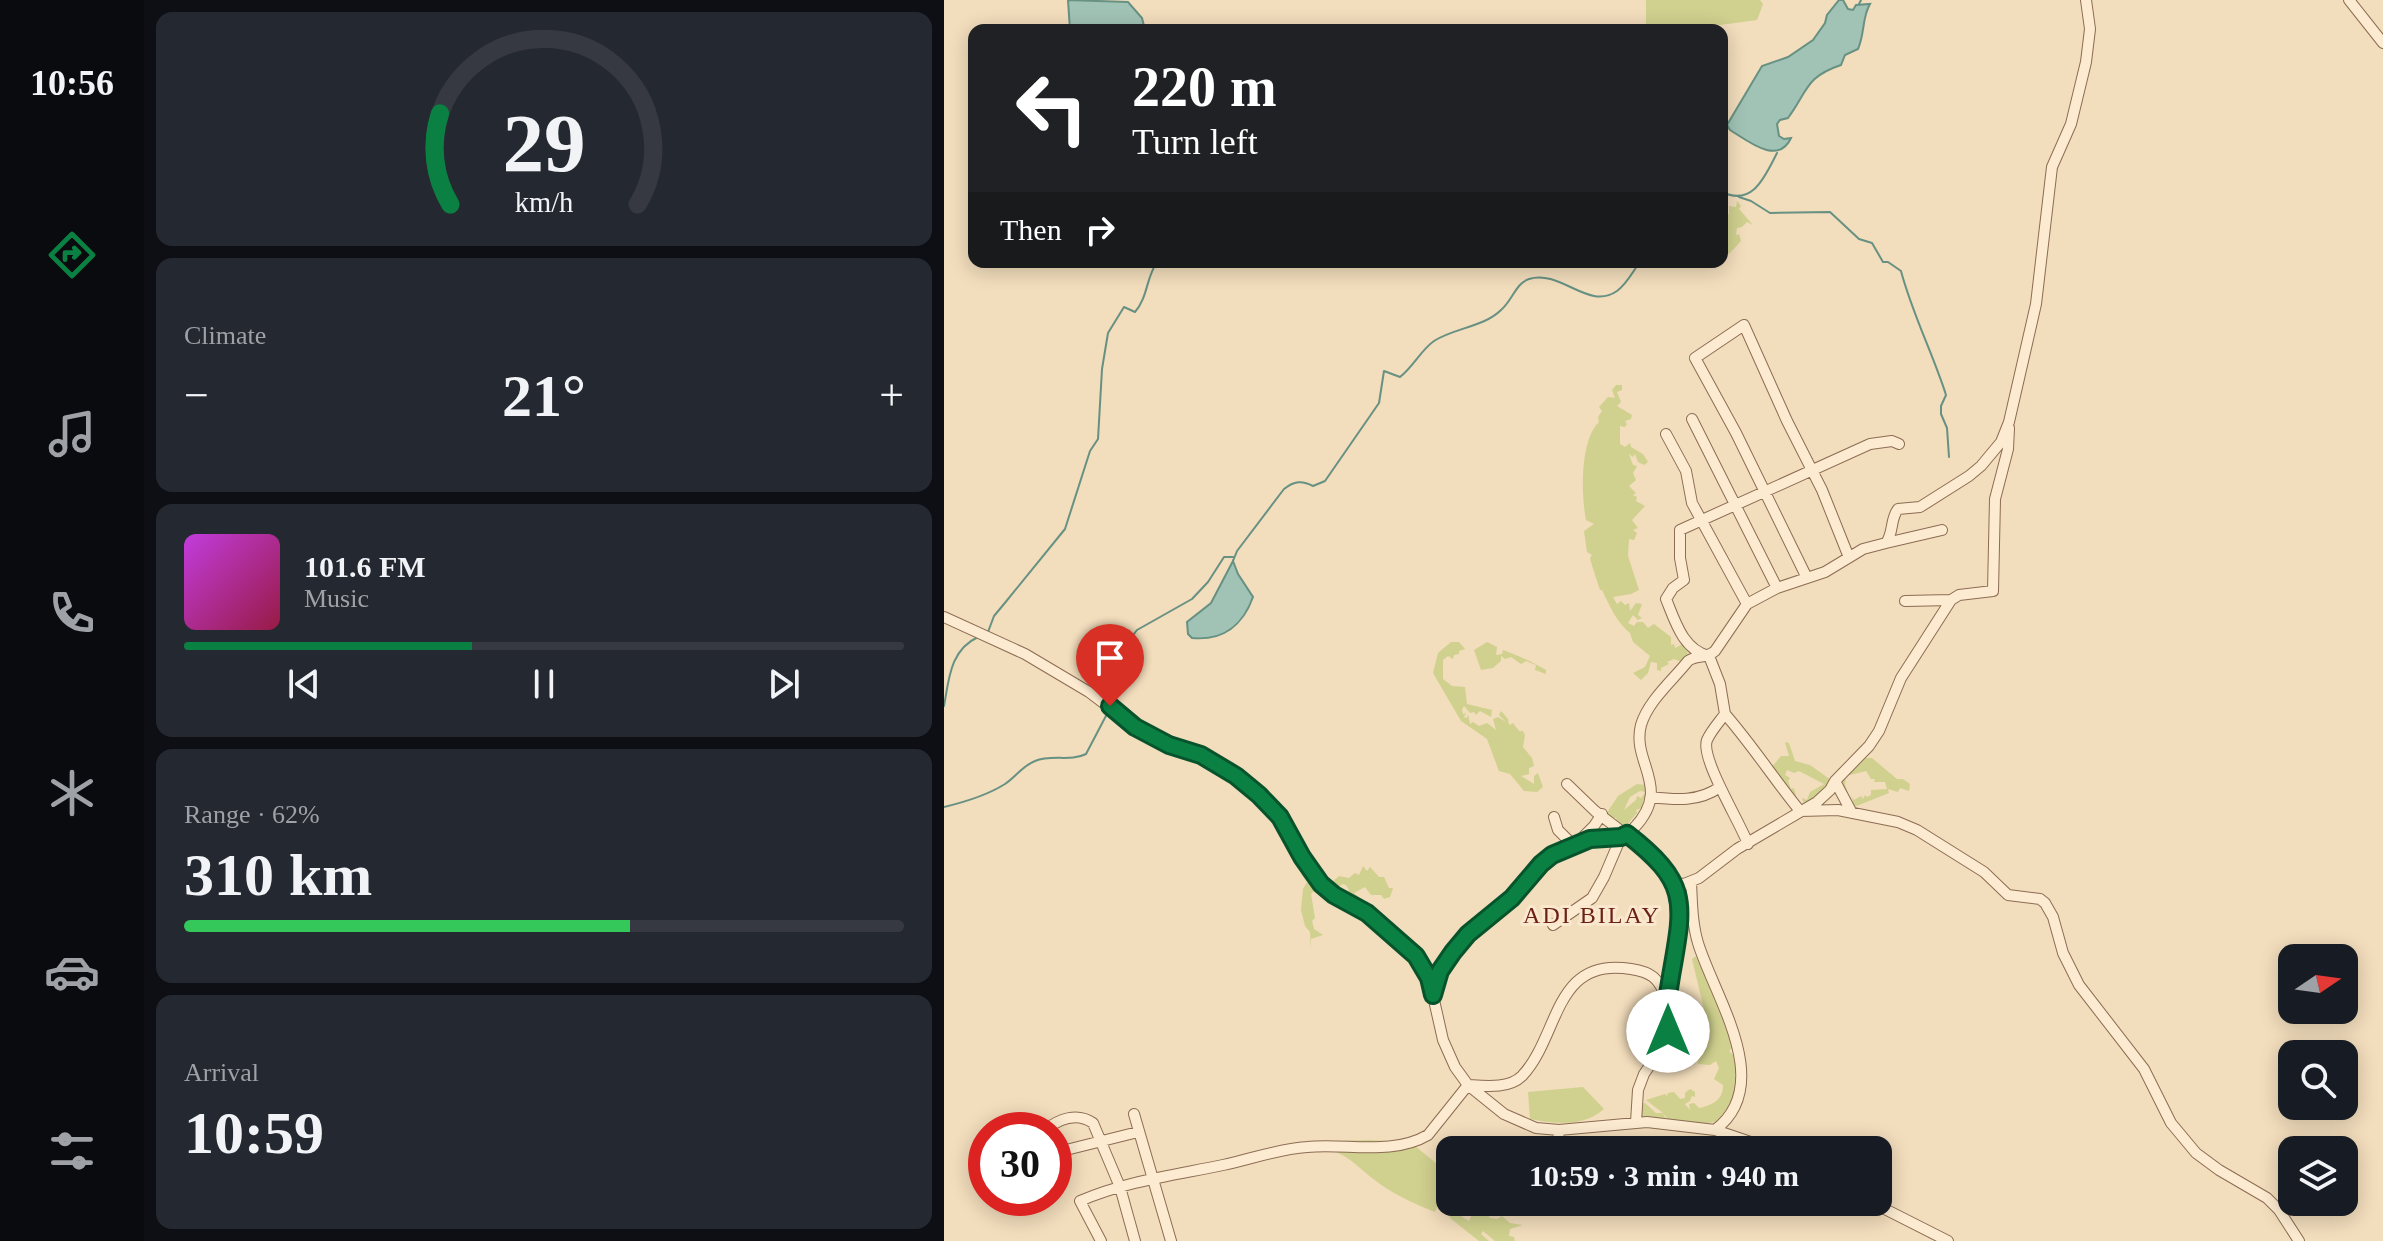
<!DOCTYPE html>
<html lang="en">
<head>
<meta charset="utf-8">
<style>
	:root { --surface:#171b24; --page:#242831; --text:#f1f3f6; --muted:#9ea1a6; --line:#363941; --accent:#0b8043 }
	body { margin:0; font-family:Georgia,serif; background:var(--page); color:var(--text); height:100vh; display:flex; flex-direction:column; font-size:30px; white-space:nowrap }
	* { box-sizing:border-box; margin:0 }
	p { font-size:26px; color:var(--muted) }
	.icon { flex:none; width:44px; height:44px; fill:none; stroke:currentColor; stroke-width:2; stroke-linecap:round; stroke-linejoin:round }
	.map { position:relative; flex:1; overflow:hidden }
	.details { display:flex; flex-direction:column; gap:12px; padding:12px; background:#0d0f14; width:800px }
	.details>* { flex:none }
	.top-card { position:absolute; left:24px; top:24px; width:760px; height:244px; border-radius:16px; box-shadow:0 4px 20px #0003; background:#202124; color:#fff; overflow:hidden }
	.needle { width:52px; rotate:77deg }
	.fabs { position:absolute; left:1334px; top:944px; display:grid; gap:16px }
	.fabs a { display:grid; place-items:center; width:80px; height:80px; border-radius:16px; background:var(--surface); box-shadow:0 4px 20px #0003; font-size:40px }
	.speed { position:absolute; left:24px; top:1112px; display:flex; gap:16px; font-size:40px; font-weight:700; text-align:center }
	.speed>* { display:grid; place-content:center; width:104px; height:104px; border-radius:50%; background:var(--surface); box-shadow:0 4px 20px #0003; line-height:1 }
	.speed .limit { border:12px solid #d22; background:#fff; color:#111 }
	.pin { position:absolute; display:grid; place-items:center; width:68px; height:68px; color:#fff; margin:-82px -34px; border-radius:50% 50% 50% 0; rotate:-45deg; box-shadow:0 0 8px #0007 }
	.pin .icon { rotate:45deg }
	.me { position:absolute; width:88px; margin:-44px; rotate:0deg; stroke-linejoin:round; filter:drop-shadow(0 0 6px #0008) }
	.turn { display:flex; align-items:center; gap:28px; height:168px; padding:0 32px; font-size:36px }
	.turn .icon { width:104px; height:104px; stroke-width:2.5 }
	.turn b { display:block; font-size:56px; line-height:68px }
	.then { display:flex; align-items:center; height:76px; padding:0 32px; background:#0003; gap:16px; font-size:30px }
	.big { font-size:60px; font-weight:700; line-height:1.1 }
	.details .tile { flex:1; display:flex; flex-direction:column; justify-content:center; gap:12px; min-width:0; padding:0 28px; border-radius:16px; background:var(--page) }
	.details .dial { align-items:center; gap:0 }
	.dial svg { height:208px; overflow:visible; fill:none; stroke:var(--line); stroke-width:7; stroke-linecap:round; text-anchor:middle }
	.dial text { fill:var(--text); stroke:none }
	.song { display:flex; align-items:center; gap:24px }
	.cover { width:96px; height:96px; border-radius:12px; background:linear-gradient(135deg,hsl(290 70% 55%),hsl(340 70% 35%)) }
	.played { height:8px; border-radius:4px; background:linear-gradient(90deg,var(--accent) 40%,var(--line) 40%) }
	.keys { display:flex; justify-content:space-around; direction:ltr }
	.heat { display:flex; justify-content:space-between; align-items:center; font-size:44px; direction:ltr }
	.charge { height:12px; border-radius:6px; background:linear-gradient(90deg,#34c759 62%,var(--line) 0) }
	.trip { position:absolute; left:492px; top:1136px; width:456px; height:80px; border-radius:16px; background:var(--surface); box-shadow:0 4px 20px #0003; font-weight:700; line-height:80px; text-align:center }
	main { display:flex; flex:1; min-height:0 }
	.menu { display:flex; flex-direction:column; width:144px; justify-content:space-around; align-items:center; background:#090b0e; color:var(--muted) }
	.menu .icon { width:56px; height:56px }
	.menu .on { color:var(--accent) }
	.menu b { font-size:36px; color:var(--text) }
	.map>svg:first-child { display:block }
	.green { fill:#d0d18f }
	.water { fill:#a1c3b6; stroke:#679183; stroke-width:2 }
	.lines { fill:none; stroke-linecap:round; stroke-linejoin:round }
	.stream { stroke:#679183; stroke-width:2 }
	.minor-casing { stroke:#8c6c54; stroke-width:12 }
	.minor { stroke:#fcebd0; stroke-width:10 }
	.route-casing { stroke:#07532c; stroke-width:20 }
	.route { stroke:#0b8043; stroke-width:14 }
	.labels { text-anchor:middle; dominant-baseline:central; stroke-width:6; stroke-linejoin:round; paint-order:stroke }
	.quarter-label { font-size:24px; letter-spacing:2px; fill:#6b1f15; stroke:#f9e8cd }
</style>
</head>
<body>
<main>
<nav class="menu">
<b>10:56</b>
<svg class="icon on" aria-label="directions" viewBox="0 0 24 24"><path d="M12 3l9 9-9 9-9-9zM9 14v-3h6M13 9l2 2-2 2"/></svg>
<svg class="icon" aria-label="music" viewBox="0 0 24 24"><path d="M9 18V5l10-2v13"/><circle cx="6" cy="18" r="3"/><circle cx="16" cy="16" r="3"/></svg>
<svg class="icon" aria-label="phone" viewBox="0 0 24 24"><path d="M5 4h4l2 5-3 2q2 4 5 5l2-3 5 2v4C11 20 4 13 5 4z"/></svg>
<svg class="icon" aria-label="climate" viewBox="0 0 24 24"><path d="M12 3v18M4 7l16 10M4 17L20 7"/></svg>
<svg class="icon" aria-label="car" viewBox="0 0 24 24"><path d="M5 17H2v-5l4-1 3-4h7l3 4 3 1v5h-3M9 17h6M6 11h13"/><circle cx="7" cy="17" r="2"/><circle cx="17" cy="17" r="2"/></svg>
<svg class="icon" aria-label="filters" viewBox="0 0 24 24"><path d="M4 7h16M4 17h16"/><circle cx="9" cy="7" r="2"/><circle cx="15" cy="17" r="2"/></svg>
</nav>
<section class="details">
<div class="tile dial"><svg viewBox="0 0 100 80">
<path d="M14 69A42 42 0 1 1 86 69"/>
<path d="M14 69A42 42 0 0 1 10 34" stroke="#0b8043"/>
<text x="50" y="56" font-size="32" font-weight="700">29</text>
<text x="50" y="72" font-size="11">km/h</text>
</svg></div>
<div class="tile"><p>Climate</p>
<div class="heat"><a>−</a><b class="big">21°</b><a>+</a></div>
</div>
<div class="tile">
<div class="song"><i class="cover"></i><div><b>101.6 FM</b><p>Music</p></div></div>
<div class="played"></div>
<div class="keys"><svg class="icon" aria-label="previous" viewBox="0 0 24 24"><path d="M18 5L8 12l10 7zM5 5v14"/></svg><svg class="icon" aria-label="pause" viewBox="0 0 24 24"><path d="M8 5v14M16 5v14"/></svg><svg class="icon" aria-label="next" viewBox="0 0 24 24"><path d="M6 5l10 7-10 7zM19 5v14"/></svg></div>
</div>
<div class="tile"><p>Range · 62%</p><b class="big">310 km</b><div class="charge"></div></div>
<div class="tile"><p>Arrival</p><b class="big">10:59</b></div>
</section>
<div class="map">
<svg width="1439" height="1241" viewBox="0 0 1439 1241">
	<rect width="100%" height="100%" fill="#f2ddbc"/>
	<path class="green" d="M702,0H816L819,4L813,20L739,30H702Z
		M793,201L797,206L795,209L809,225L803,222L798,227L793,228L792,235L795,234L797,241L785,254L778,249V222L785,214V206L792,207Z
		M672,385H678V390L673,392L677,402L673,406L688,415L687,419L681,421L683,424L681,427L676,426V444L681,447L686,443L687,447L699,454L704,462L700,465L694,462L691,454L689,457L685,454L689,465L693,466L689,473L692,480L685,486L692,493L689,495L693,497L692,501L701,506L688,520L694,528L689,530L693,533L690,540L685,539L684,556L695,590L687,594L669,597L673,604L677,601L681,605L685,603L686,611L692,603L698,604L694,615L698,618L694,620L689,615L684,623L690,626L693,622H699L704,628L710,624L727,637V645L730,644L731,648L739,644L744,653L738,662L730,659L723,662L725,664L717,668V671L713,670V663L707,662L704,673L697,680L689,673L701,667L706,656L689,642L686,633C672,622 665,604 658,590H656C653,581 649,569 646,558L648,555L643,552L640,531L650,524L642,520C637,495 636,440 655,422L654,417L658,411L655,407L664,397L671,398L668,390Z
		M507,642H515L521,649L515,651V654L510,655L509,659L504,656L499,660V679L508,686L521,687L523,704L548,710L547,717L536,711L532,715L530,712L526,713L520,706L518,710L519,714L522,713L520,717L523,718L524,714L526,724L529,722L535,726L543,723L552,730L549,719L554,717L562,722L555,715L557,711L564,719L565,725L569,723L575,731H579L581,735L579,747L588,758L590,766L585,768V774L577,776L590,784V776L594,773L599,787L593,792L580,791L566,774L555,771L543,739L517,721L489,673L494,653Z
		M543,642L553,647L552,655L558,654L559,650C575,656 587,661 602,670V674L591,670L592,665L582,661L577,664L567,657L561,659L557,656V661L549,668L537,670L530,650Z
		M841,742L845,743L851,761L866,765L887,780L880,794L860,804L858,798L863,800L866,792L880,784L855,771L850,773L843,770L841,775L846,778L844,781L847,789L850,788L853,800L828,767L837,756H845Z
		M921,758H928L953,779H959L966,784L965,791L956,788L954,792L944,789L945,793L910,807L908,797L910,800L917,796L919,799L921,795L923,797L927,795V790L943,789L941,782H930L931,779H927L922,771L902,776L901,784L904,794H900L894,768L908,771Z
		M693,784L703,785L702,792L696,791L686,797L680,810L692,800L693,796L697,798L701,793L702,796L700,797L698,808L692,810L693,813L686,821L683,829L673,823L672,818H667L662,814L674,796Z
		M419,866L423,871L426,867L435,877H440L445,888H449L446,897L440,899L437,895H427L421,887L410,893L416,898L414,905L402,893L405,890L402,885L399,884L390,889L387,887L388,882L395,876L405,878L411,873L415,875Z
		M364,872L382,894L379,899L370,891L367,894L371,918L368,921L370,929L379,935L367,939V950L366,932L361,926L357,910L359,889L363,882L357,874Z
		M752,956L784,1028L783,1033L787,1036L788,1048L785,1051L790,1056L794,1072L790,1076H794L790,1100L772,1122L754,1124L724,1120L719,1113L722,1120L700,1118L697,1117L698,1104L701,1103L712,1113H719L702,1100L721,1094L723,1096L724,1093L730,1092L736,1099L741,1098V1093L746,1089L751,1092V1097L748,1096L746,1101L741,1104L746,1110L745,1104L750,1103L755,1108C769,1105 779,1100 779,1085L770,1079L775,1068L772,1061L766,1065L754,1064L756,1032L764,1026L748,959Z
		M639,1087L660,1109C640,1127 612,1124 586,1119L584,1092Z
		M425,1140L466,1142L498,1168V1196L491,1212C468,1203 447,1193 428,1178C415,1168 407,1158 392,1152L391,1141Z
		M504,1200L522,1202L527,1207L525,1211L516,1209L518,1217L525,1221L530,1210L543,1214L546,1218L553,1219L558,1216L566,1223L579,1225L566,1229L565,1236L570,1237L571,1241H551L539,1231L537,1234L545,1241H535L506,1218Z"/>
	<path class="water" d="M124,0L184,2L198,18L201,30H126Z
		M895,0H899L904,9L909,10L912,5L926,4C918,17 921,33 914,49L901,55L897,65C861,77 864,91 844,118L836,120L833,124L835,136L840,139L847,138C834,166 804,141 786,130L783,125L818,66L844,57L869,40L881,23L883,15Z
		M289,561L294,574L309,597C299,625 279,641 248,638L244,634L243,622L267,603Z"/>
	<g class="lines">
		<path class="stream" d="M915,4L917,0
			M778,192C809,207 821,176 833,153
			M795,197L807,201L826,213L886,212L915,239L928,243L939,262H944L957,271C968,313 989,354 1002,395L997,406V414L1003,428L1005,457
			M289,561L293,551L340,489C350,481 358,480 369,486L381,481L435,403L440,371L456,377C469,367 477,350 490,341C510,328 540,327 557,310C568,301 572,283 585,279C617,269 644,311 673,291C683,284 689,271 696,262
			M44,632L50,616L60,604L121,529L146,451L154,439L158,369L164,333L180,307L191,312C204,297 202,278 213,262
			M166,702L165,688L169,678V666L183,643L193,630L248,599L264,582L280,557H289
			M0,706C5,679 6,650 34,637
			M0,807C21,802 42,796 61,784C72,777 78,766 91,761C108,754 126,762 142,754L164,712"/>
		<g class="minor-casing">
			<path id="minor" d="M1405,0L1439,43
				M748,419L833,588
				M722,434L742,471L748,503L803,604
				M942,543L998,530
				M863,578L792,433L751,358L800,325L843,421L878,490L904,555
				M961,601L1007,600
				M0,617L81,654L145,692L191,727L225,745L257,755L292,776L315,795L336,817L358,857L377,884L390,895L423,913L472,956L485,978L499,1040L511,1067L524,1085L560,1114L592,1128L615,1130L703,1122L771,1130L830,1150
				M781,714C808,745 830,779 856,811L894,810L954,822L973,830L1040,872L1064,895L1096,899L1101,903L1109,917L1119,953L1135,985L1200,1069L1227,1123L1252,1153L1275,1170L1323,1198L1335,1210L1355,1241
				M891,781L908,813
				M623,784L651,811L707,854L734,890L737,902L735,924L720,1010L723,1040L700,1074L694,1090L692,1122
				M707,797C732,800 755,802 776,787
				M610,817L614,830L630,846L650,826L658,814
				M804,844C796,822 756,758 763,740C767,731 775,722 781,714L776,684L765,656C739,650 731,621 722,599L729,588L740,580L736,558V530L926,444L948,441L955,444
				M747,882C748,902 748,923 754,943C770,996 832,1084 771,1130
				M731,883L740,884L755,878L793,849L873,802L886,790L891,781L925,746L935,731L957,678L1007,600L1015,595L1049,591L1051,499L1064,449L1065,428
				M609,925L648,898L660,877L677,837
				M489,995C502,940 534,933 568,898C584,882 594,861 616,851C625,847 635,843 644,840C660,835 677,842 690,828C729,787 687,763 697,725C704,701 729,680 744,661C752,655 762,659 771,651L803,604L833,588L881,572L919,549L942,543C950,532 946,519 954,509L976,507L1025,476L1037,466L1057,442L1065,422L1092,304L1108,167L1127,124L1142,62L1146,29L1142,0
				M190,1114L227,1241
				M101,1130C115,1119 133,1112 149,1123L176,1187L191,1241
				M613,1150L615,1130
				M110,1153L194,1132
				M927,1202L1004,1241
				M157,1241L136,1201C182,1181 231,1175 279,1165C307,1159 334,1149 363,1147C402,1143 448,1156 484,1135L524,1085C541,1086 565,1089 578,1076C616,1036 609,956 687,969C707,972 715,978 722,998"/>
		</g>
		<use href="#minor" class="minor"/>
	</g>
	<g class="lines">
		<g class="route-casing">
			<path id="route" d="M166,706L191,727L225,745L257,755L292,776L315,795L336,817L358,857L377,884L390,895L423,913L472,956L485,978L489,995L496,971L509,952L524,934L568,898L597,864L608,855L646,839L677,837L683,834C746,883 740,902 727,976C724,996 720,1010 724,1031"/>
		</g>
		<use href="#route" class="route"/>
	</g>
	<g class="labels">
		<g class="quarter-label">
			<text x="648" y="915">ADI BILAY</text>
		</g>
	</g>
</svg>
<div class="fabs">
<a><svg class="needle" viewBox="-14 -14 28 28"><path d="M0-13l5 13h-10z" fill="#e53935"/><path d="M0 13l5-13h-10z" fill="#9ea1a6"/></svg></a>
<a><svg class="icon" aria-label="search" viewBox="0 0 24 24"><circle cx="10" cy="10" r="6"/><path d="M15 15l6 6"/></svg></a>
<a><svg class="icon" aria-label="layers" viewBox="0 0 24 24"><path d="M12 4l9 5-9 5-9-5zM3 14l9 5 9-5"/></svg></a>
</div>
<div class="speed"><div class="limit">30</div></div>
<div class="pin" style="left:166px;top:706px;background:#d93025"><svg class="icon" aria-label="arrive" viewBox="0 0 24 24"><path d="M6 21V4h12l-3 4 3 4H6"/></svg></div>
<svg class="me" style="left:724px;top:1031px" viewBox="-20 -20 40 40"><circle r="19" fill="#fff"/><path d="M0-13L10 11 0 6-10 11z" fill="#0b8043"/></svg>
<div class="trip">10:59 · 3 min · 940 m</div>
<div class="top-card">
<div class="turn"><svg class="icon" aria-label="left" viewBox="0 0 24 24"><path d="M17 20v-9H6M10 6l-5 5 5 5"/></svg><div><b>220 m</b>Turn left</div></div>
<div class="then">Then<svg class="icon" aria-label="right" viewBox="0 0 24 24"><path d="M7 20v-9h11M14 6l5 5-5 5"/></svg></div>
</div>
</div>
</main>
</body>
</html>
